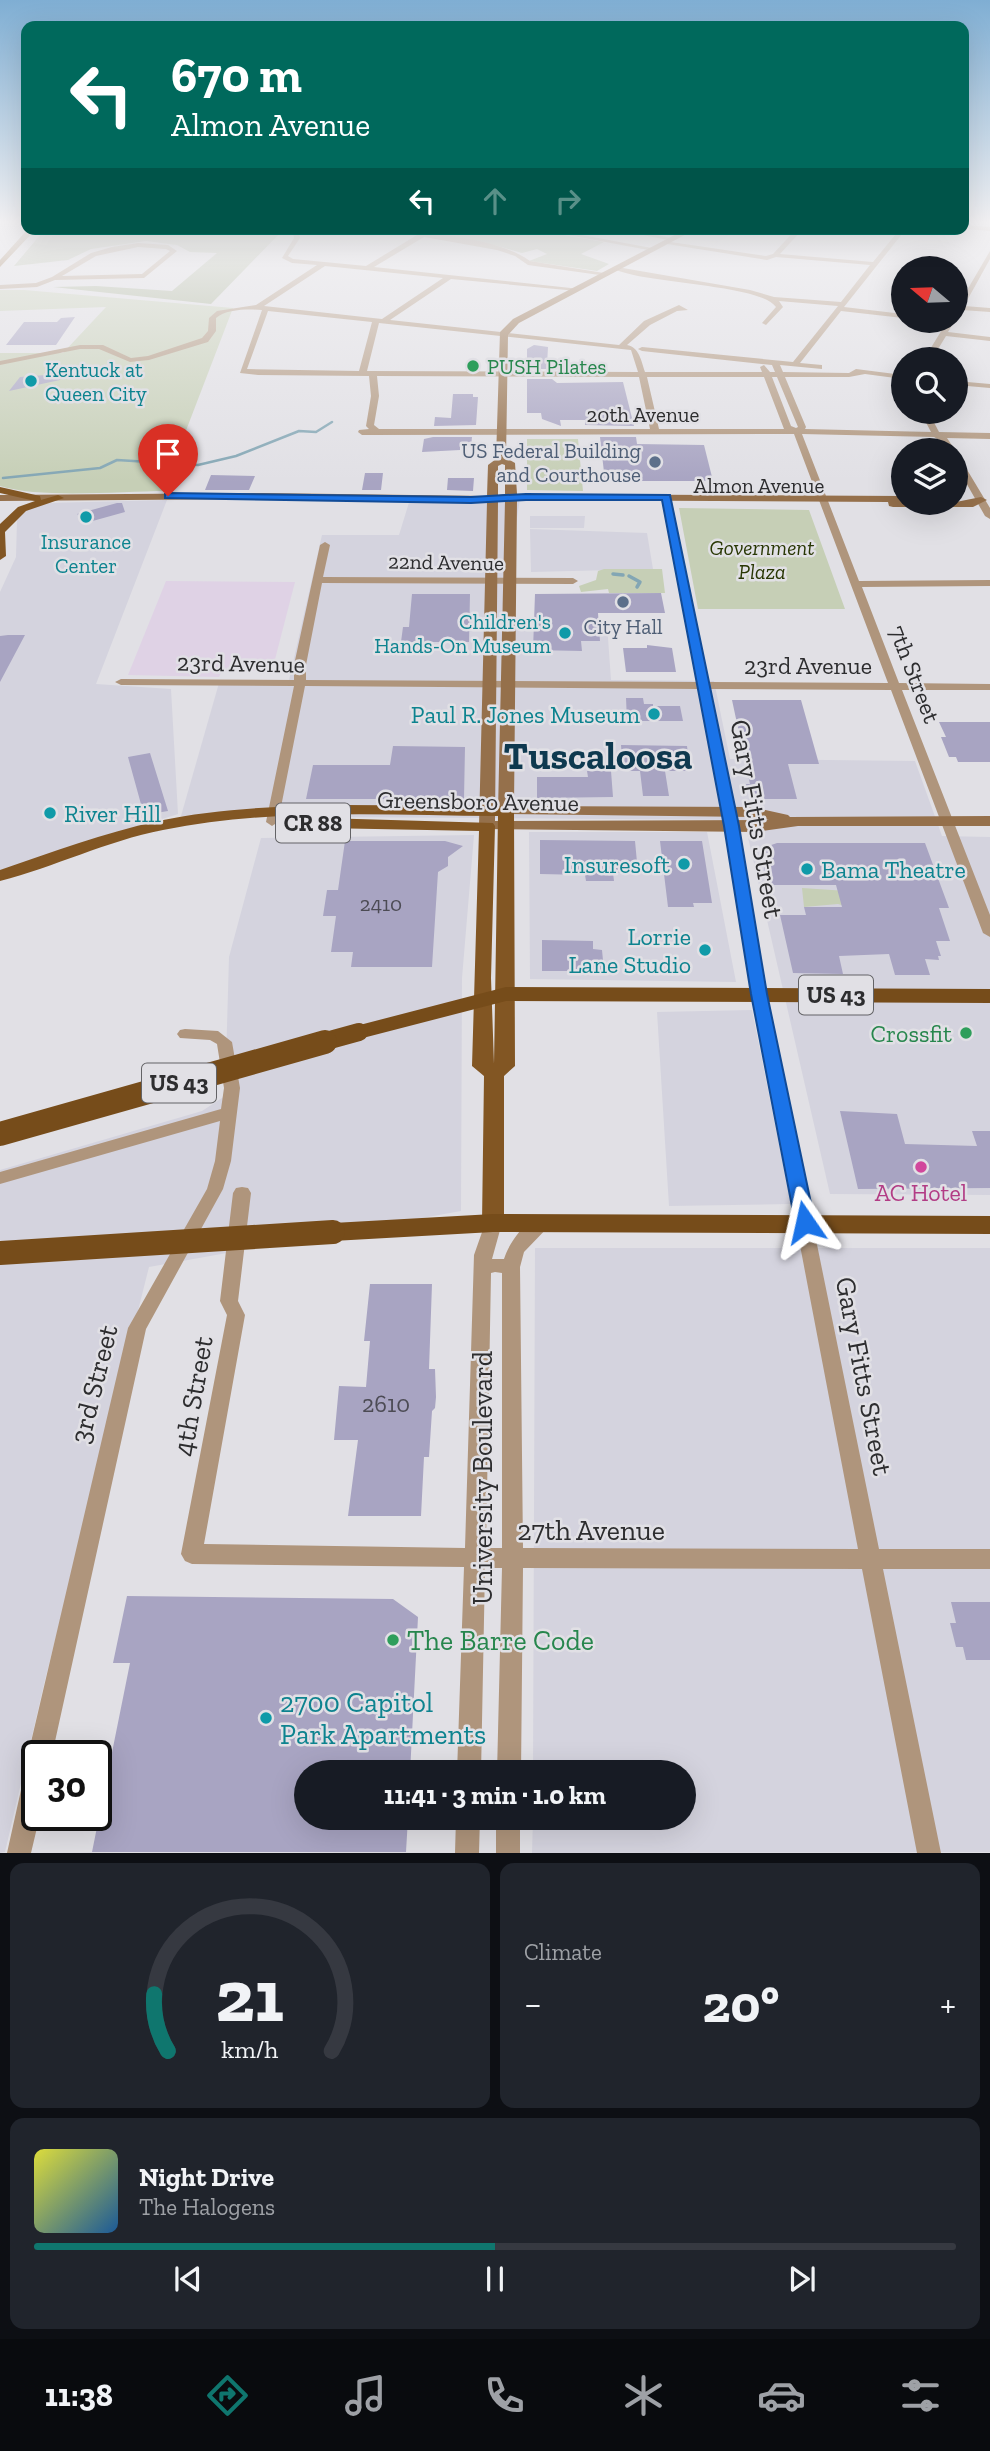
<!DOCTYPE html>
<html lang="en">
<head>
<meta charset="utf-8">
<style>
	:root { --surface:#171b24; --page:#20242c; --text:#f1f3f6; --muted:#9ea1a6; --line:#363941; --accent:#0f766e }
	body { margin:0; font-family:"Zilla Slab",serif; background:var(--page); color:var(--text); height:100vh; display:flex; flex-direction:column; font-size:26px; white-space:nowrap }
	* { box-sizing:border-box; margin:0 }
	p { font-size:23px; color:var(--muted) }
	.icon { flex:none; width:38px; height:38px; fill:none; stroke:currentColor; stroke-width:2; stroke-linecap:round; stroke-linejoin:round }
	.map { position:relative; height:1853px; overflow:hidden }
	.panel { display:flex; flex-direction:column; gap:10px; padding:10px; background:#0d0f14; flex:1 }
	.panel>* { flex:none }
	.hud { position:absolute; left:21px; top:21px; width:948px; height:214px; border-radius:14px; box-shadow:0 7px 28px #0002; background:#00695c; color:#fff; overflow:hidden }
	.needle { width:46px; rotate:289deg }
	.buttons { position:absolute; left:891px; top:256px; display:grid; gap:14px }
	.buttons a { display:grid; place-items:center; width:77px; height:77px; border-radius:50%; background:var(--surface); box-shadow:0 7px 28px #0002; font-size:35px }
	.speed { position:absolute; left:21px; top:1740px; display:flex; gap:14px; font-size:35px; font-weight:700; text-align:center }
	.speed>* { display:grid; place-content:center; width:91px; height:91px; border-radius:50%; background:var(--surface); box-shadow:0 7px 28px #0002; line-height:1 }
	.speed .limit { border:4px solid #111; border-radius:10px; background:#fff; color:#111 }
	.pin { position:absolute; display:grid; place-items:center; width:60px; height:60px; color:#fff; margin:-72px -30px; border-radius:50% 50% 50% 0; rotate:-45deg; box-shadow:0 0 7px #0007 }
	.pin .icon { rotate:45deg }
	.me { position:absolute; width:77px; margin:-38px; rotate:349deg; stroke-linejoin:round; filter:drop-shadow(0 0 5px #0008) }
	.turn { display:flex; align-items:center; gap:24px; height:147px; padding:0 35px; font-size:32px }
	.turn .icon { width:91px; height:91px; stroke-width:2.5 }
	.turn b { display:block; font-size:49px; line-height:60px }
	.lanes { display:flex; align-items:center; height:66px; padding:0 35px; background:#0003; justify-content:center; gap:35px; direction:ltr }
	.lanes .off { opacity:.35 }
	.big { font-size:52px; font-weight:700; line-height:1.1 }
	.panel .widget { flex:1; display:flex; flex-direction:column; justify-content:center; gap:10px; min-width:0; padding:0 24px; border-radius:14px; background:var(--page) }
	.panel .dial { align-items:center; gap:0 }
	.dial svg { height:182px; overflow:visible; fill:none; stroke:var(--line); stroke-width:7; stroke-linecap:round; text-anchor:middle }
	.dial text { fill:var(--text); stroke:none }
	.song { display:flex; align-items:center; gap:21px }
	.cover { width:84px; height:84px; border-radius:10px; background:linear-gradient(135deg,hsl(60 70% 55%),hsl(210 70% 35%)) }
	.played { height:7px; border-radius:4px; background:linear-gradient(90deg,var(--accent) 50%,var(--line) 50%) }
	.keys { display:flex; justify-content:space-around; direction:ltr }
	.heat { display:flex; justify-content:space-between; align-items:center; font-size:38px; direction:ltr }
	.panel .tiles { flex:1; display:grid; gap:10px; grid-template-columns:1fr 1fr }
	.widget:last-child { grid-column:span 2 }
	.trip { position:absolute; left:294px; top:1760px; width:402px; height:70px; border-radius:35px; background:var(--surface); box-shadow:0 7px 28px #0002; font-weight:700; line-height:70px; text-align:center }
	.dock { display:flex; height:112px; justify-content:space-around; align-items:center; background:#090b0e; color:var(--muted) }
	.dock .icon { width:49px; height:49px }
	.dock .active { color:var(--accent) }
	.dock b { font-size:32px; color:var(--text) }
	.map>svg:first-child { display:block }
	.built { fill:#d4d3de }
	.industrial { fill:#dfd2e5 }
	.green { fill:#c6cfb6 }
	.forest { fill:#a7b294 }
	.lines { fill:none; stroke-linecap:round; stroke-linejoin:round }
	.stream-far1 { stroke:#83a6b4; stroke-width:2.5 }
	.stream { stroke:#83a6b4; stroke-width:3.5 }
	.building { fill:#a8a4c2 }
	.minor { fill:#af957c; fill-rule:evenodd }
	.secondary { fill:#95704b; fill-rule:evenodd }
	.primary { fill:#825623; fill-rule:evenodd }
	.trunk { fill:#764c1a; fill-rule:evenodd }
	.trunk-bridge-far1 { stroke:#764c1a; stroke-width:18 }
	.trunk-bridge { stroke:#764c1a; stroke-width:24 }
	.route { fill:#1a73e8; stroke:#114b97; stroke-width:2 }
	.leisure-dot { fill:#2e9e5b; stroke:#e1e0e5; stroke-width:2.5 }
	.culture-dot { fill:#0f9aa8; stroke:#e1e0e5; stroke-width:2.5 }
	.service-dot { fill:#5c6f8a; stroke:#e1e0e5; stroke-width:2.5 }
	.hotel-dot { fill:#d1479c; stroke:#e1e0e5; stroke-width:2.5 }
	.labels { text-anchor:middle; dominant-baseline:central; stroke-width:5; stroke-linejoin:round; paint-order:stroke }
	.far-leisure-label { font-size:21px; fill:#27864d; stroke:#e1e0e5; text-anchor:start }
	.far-culture-label { font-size:21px; fill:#0d838f; stroke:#e1e0e5; text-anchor:start }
	.far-street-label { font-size:21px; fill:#2d2d2f; stroke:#e1e0e5 }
	.far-service-label { font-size:21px; fill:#4e5e75; stroke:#e1e0e5; text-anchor:end }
	.far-park-label { font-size:21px; font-style:italic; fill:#293704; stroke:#e1e0e5 }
	.number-label { font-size:21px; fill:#4c4b54 }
	.shield { fill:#e1e0e5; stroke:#636366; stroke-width:2 }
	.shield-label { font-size:23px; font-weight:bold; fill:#2d2d2f }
	.street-label { font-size:24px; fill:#2d2d2f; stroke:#e1e0e5 }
	.culture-label { font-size:24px; fill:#0d838f; stroke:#e1e0e5; text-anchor:end }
	.leisure-label { font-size:24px; fill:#27864d; stroke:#e1e0e5; text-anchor:end }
	.hotel-label { font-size:24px; fill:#b23c85; stroke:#e1e0e5 }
	.near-number-label { font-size:24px; fill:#4c4b54 }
	.near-street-label { font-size:28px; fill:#2d2d2f; stroke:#e1e0e5 }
	.near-leisure-label { font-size:28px; fill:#27864d; stroke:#e1e0e5; text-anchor:start }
	.near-culture-label { font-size:28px; fill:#0d838f; stroke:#e1e0e5; text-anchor:start }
	.town-label { font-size:38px; font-weight:bold; fill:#0e394f; stroke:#e1e0e5 }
</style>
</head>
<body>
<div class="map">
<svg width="990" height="1853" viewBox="0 0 990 1853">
	<rect width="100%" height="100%" fill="#e1e0e5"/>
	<path class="built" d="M622,229H739L717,243Z
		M411,496L520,499L500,623L607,624L611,680L714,681L730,759L915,761L942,836L990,837V1195L830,1194L744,820L181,816L219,683L289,680L322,535H399Z
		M167,500L96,684L171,689L178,814L0,871V592L16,557L17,520L25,510L47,503Z
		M530,516H585L584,528H530Z
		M530,529L647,533L653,569L531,572Z
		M529,832H707L736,982L530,979Z
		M474,835L462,978L461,1211L149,1267L45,1680L5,1852L0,1853V1170L202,1111L225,1096L229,957L261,838Z
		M752,1010L791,1204L669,1206L657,1012Z
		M535,1248H990V1852L532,1853L533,1818H684V1773H533Z"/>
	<path class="industrial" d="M166,581L295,582L272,671H222L219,677L128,675Z"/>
	<path class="green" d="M0,290H24L233,308L177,454L167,491C121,491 42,499 0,486V353H63L106,307L0,311Z
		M527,439H578L583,491L527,490Z
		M679,508L809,510L845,609H698Z
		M604,569H662L665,593H609L608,589L581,592L579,586L596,580L598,571Z
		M802,888L847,891L849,907L838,904L804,907Z"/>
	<path class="forest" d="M45,229H284L211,304L53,287L96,286L172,291L217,253L190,252L177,245L146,241L91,249L68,260L14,266Z
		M415,229H498L531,235L540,231L604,242L581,254L609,264L597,271L529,261L547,254L537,249L522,253L498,246L411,231Z"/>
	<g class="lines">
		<path class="stream-far1" d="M3,478L100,468L117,460L198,465L236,456L299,431L316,432L332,422"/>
		<path class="stream" d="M613,574L623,575
			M629,576L640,582L637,587"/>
	</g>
	<path class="building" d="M75,317L56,345H6L24,322H57L61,318Z
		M534,345L548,347L547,365H551L552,369H527V349Z
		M59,374L60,380L9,391L20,377Z
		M527,379H552L557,383L623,382L634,426L585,425V420H560L561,426L542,419L541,413H527Z
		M453,394H473V397H478L476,425L434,426L435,417L451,418Z
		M433,437H472L471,447H460V450L422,452L424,439Z
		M600,437H636L637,444L704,445L713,481H605Z
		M365,473H383L381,490H362Z
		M211,475L255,476L249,490H205Z
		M448,478H474L473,491L447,490Z
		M117,503H122L125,512L89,522L77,514Z
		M661,593L665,613H598L600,641H581L582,651L533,650L535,594Z
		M412,594H470L469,642H401L403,627H409Z
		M8,635H25L0,682V636Z
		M647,645L672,648L676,672H626L623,648H647Z
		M626,698H643L644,704H653V706H680L683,721H627Z
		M732,700H801L819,764H788L797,799H750L746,784H750Z
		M939,722H990V762H958L956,757H949L941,737H946Z
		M621,745L687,746L690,771H665L669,796H643L640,771H623Z
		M393,746L465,747L464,799H306L313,765H390Z
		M150,753L168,811L144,815L128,757Z
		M587,771H611L613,797L537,798V777H588Z
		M540,840L635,841L638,873H613L614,881H586L585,875L540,874Z
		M345,841H445L463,846L448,857V866L438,872L432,967H351L353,952H331L336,916H323L327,890H338Z
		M660,841H702L712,903H693L694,907H668Z
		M777,843H925L949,908H939L950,941H936L941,956H938L939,960L925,959L930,975H895L889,954L839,956L843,974L793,973L780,915H806L804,907H842L836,885H768L760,849Z
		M542,940L593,941V949L602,950L604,971H542Z
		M840,1111L897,1114L905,1144L977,1146L972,1131H990V1188L858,1189Z
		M370,1284H432L429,1369H435L436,1397L435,1408L432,1411L429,1457H424L421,1516H348L358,1440H334L339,1386L366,1387L370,1341H364Z
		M127,1596L393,1599L418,1617L410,1773H306V1818H408L406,1852H92L130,1663H113Z
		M951,1602H990V1660H966L963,1647H956L950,1623H956Z"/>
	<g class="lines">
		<path class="minor" d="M964,225L990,227V231L964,229Z
			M292,229H298L300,238L288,256L293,259L366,266L417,235L388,229H403C441,236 498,238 530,261L610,274L607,276L528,265L515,256L497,250L424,237L374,267L580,289L577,291L451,279L390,320L619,345L644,321L679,305L688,310L677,311L650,325L627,345C639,347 641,360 645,372H762L760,367L764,365L770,372H775L772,365L642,351L638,349L642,347L793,362L838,306L779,301L783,307L766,325L762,323L776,307C760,284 645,284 614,269L617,267L750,290L774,297L841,302L870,265L776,257L767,260L661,243L664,241L766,256L773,254L796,229H803L780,254L873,262L900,229H906L844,307L903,314V318L841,311L800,363L822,365V369L780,365L783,372L849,373L856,369L903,375V379L865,374L849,377H785L806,427L805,429L931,432L920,411H928L939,432L990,433V439L947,438L955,450H947L941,441L934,437L802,434L859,581L990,580V586L862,587L899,683L990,684V690H902L990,915V937L983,933L891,690L710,689L737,826L766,994L879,1549H990V1569H883L941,1853H917L862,1569L523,1568L521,1773H497L502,1568H485L481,1773H457L464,1567L192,1564L185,1561L181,1554L227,1315L220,1301L233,1193L236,1188L242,1187L248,1188L251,1193L238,1301L245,1315L204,1544L465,1548L474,1255L487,1218L493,1216L499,1218L502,1223L492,1259H504C509,1243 529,1212 549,1218L552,1223L524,1252L520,1267L523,1548L858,1549L752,994L725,826L698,689L305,686L278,822L272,826L266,822L294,686L121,685L115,682L121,679L294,680V665L320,545L325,542L330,545L323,577L573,578L578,581L573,584L322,583L306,665V680L697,682L661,497L666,494L671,497L708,682L888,683L794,434L362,435L358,432L359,430L369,429L366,426L371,396L369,376L258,375L240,373L262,310C248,309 226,309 216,318V331L208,342L149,360L130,362L99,349H80L0,365V361L80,345H103L131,358L148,356L202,338L208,331L209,318L217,311L256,305L317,265L292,263L282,258L294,238ZM325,266L443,278L382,319L264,306ZM268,311L372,322L359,371L247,369ZM379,323L631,350L638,372L367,371ZM377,376L639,377L650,429H379L374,425L379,396ZM647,377H764L784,429H659ZM772,377H777L798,427L796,428L791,426ZM495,1272L502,1273V1548H486L491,1273Z
			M535,229H550L657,249L654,251Z
			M613,229H628L676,239L673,241Z
			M138,243L168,245L177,251L144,278L55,280L37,287L0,289V285L36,283L52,277L91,253L112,247ZM138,247L166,249L170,251L142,274L62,276L96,256Z
			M990,251V259L964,306L990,308V312L962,310L956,316V309Z
			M948,320H955L948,332L990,337V341L946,336L932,359H924Z
			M956,381L990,384V388L956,385Z
			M956,455L960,458L990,508V519L985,516L956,465Z
			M185,1029L218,1031L232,1042L240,1088L231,1161L223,1189L146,1329L52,1755H37V1815H40L31,1853H7L25,1772L31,1763L28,1755L128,1328L207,1189L215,1161L220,1121L0,1184V1172L221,1109L224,1088L217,1044L210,1040L180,1038L177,1034L180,1030Z
			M456,1818H480L479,1853H455Z
			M496,1818H520V1853H496Z"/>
		<path class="secondary" d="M686,229H696L519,323L508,335L506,458L515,463L517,494L903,496V502H956L981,497L987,500L973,507H893L889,506L888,502L517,500L514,806L752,807L788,815L790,817L990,816V826H798L755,832L481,829L479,826L487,502L263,499L0,501V495L263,493L487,496L488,465L496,459L500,332L513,319ZM502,464L505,465V494L498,495V466ZM505,501L498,811L500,814L752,817L769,820L495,821L498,502Z"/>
		<path class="primary" d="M28,229H36L0,267V260Z
			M0,487L40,496L41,500L58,495L64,498L26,511L5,532L6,556L0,560V524L18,507L35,501L0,493Z
			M344,805L506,806L514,811L515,1066L504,1076V1223L501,1229L493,1231L485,1229L482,1223L484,1076L472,1066L479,831L323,828L315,823L323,818L493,823L495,826L491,978L494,1064L498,816C386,815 273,808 163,830C106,841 55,867 0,881V870C52,852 104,833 158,821C219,808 282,806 344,805Z"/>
		<path class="trunk" d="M506,987L990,989V1003L506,1001L359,1039L352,1037L349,1032L352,1027Z
			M493,1214L990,1216V1234L493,1232L333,1241L324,1239L321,1232L324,1225L333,1223Z"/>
		<path class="trunk-bridge-far1" d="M319,1043L359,1032"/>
		<path class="trunk-bridge" d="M0,1134L325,1042
			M0,1253L333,1232"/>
	</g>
	<linearGradient id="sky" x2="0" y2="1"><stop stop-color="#7faed3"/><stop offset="0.46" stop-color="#f2f1f3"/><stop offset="1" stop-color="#f2f1f3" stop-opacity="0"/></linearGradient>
	<rect width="990" height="482" fill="url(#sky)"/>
	<path class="route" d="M168,493L471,497L526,494L670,495L739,826L767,994L815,1222L812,1228L805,1230L798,1228L795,1222L751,994L724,826L662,500H526L471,503L165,498V494Z"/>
	<g class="leisure-dot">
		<circle cx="473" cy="366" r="7"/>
		<circle cx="966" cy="1033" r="7"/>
		<circle cx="393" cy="1640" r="7"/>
	</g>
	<g class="culture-dot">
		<circle cx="31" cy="381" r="7"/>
		<circle cx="86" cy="517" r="7"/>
		<circle cx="565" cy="633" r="7"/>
		<circle cx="654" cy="714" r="7"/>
		<circle cx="50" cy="813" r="7"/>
		<circle cx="684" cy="864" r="7"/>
		<circle cx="807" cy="869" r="7"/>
		<circle cx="705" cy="950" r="7"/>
		<circle cx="266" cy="1718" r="7"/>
	</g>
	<g class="service-dot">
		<circle cx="655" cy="462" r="7"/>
		<circle cx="623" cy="602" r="7"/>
	</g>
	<circle class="hotel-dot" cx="921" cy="1167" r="7"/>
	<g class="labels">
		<g class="far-leisure-label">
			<text x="487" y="366">PUSH Pilates</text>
		</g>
		<g class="far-culture-label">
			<text x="45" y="369">Kentuck at<tspan x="45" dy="24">Queen City</tspan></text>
			<text x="86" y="541" text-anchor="middle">Insurance<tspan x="86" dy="24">Center</tspan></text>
			<text x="551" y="621" text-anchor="end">Children's<tspan x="551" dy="24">Hands-On Museum</tspan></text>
		</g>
		<g class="far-street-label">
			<text x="643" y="414">20th Avenue</text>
			<text x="759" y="485">Almon Avenue</text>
			<text transform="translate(446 562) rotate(1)">22nd Avenue</text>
		</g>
		<g class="far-service-label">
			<text x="641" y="450">US Federal Building<tspan x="641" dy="24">and Courthouse</tspan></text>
			<text x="623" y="626" text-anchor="middle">City Hall</text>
		</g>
		<g class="far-park-label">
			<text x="762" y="547">Government<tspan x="762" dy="24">Plaza</tspan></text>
		</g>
		<g class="number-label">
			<text x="381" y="903">2410</text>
		</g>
		<g class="shield">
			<rect x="276" y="803.5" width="74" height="39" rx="5"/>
			<rect x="799" y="975.5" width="74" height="39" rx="5"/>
			<rect x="142" y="1063.5" width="74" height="39" rx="5"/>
		</g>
		<g class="shield-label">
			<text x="313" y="823">CR 88</text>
			<text x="836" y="995">US 43</text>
			<text x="179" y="1083">US 43</text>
		</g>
		<g class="street-label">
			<text transform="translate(241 663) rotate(1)">23rd Avenue</text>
			<text x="808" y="665">23rd Avenue</text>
			<text transform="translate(915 674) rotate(69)">7th Street</text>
			<text transform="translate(478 801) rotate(1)">Greensboro Avenue</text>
		</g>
		<g class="culture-label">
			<text x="640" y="714">Paul R. Jones Museum</text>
			<text x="64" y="813" text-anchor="start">River Hill</text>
			<text x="670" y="864">Insuresoft</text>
			<text x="821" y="869" text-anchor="start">Bama Theatre</text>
			<text x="691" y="936">Lorrie<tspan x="691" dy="28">Lane Studio</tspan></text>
		</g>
		<g class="leisure-label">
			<text x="952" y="1033">Crossfit</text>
		</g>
		<g class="hotel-label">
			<text x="921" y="1192">AC Hotel</text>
		</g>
		<g class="near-number-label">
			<text x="386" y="1403">2610</text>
		</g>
		<g class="near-street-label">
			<text transform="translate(757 819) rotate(80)">Gary Fitts Street</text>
			<text transform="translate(864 1376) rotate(79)">Gary Fitts Street</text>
			<text transform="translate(94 1384) rotate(-76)">3rd Street</text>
			<text transform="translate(193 1396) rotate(-80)">4th Street</text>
			<text transform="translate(482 1478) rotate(-90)">University Boulevard</text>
			<text x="591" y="1530">27th Avenue</text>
		</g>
		<g class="near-leisure-label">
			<text x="407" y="1640">The Barre Code</text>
		</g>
		<g class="near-culture-label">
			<text x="280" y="1702">2700 Capitol<tspan x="280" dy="32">Park Apartments</tspan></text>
		</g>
		<g class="town-label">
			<text x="598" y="756">Tuscaloosa</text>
		</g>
	</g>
</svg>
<div class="buttons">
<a><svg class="needle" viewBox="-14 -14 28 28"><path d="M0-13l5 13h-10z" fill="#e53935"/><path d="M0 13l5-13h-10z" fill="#9ea1a6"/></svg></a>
<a><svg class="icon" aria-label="search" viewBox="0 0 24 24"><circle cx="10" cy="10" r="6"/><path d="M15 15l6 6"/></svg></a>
<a><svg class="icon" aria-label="layers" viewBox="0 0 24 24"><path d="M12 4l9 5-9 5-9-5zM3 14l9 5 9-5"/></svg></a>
</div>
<div class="speed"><div class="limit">30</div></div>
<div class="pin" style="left:168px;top:496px;background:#d93025"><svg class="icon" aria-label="arrive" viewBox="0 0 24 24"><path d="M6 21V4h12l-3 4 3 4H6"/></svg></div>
<svg class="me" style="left:805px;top:1222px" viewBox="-20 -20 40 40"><path d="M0-17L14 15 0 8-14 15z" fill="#1a73e8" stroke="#fff" stroke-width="4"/></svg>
<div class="trip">11:41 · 3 min · 1.0 km</div>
<div class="hud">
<div class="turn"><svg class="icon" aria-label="left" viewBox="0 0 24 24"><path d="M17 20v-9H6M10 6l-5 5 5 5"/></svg><div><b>670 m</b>Almon Avenue</div></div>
<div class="lanes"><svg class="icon" aria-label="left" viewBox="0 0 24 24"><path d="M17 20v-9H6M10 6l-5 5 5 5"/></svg><svg class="icon off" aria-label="ahead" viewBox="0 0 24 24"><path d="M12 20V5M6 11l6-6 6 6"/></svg><svg class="icon off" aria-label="right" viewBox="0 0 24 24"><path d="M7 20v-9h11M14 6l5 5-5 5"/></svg></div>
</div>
</div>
<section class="panel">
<div class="tiles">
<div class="widget dial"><svg viewBox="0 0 100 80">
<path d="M14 69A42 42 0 1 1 86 69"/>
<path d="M14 69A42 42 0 0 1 8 44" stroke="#0f766e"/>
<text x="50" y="56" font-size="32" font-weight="700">21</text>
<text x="50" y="72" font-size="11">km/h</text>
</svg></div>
<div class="widget"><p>Climate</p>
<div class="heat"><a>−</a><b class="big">20°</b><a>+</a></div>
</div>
<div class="widget">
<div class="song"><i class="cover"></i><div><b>Night Drive</b><p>The Halogens</p></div></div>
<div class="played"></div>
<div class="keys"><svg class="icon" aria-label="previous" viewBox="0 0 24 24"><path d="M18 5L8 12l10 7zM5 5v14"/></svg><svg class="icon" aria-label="pause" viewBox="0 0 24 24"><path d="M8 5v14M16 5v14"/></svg><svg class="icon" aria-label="next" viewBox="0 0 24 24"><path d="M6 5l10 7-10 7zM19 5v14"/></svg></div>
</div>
</div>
</section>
<nav class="dock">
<b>11:38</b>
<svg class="icon active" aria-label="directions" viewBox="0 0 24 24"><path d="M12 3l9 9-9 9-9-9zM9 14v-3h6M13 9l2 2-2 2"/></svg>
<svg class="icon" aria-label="music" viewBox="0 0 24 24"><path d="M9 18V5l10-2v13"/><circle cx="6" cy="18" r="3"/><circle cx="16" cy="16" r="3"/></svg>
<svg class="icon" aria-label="phone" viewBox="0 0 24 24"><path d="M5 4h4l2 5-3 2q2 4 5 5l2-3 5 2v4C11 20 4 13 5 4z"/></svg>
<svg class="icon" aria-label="climate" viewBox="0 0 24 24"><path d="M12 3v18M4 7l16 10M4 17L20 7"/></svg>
<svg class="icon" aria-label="car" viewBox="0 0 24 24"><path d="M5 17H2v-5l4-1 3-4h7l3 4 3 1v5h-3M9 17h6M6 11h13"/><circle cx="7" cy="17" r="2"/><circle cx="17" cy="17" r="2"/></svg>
<svg class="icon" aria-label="filters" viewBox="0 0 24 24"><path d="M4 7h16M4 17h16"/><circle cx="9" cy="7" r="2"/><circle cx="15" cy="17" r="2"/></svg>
</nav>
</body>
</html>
